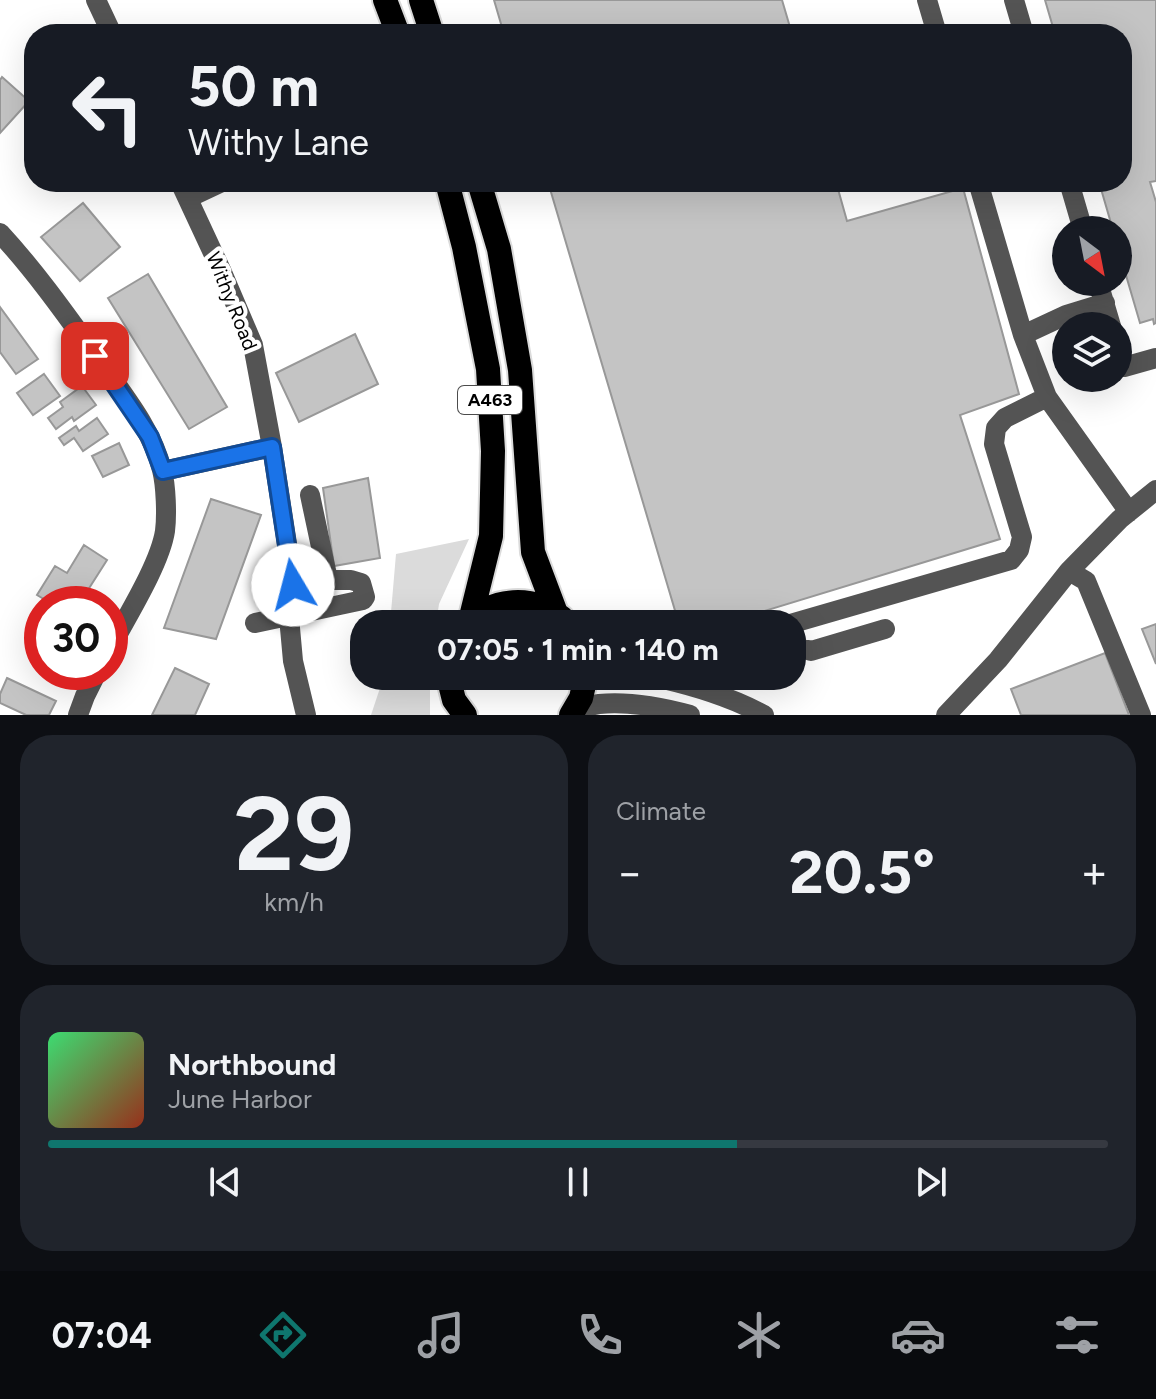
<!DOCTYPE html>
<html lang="en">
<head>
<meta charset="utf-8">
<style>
	:root { --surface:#171b24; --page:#20242c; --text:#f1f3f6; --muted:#9ea1a6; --line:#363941; --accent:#0f766e }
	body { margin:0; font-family:Figtree,sans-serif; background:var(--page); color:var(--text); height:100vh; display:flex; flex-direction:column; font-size:30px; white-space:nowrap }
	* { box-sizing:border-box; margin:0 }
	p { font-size:26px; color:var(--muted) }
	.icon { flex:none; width:44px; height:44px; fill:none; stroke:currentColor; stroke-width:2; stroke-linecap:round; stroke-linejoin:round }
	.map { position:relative; height:715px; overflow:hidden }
	.drawer { display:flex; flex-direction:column; gap:20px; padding:20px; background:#0d0f14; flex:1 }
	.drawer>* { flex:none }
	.banner { position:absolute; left:24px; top:24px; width:1108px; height:168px; border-radius:32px; box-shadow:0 8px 32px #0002; background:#171b24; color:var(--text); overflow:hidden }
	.needle { width:52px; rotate:148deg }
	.tools { position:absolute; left:1052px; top:216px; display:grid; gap:16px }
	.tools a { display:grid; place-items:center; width:80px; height:80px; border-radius:50%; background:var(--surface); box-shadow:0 8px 32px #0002; font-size:40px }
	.speed { position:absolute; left:24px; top:586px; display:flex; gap:16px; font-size:40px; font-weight:700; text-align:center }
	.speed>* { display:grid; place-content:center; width:104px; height:104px; border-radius:50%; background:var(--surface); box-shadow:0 8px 32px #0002; line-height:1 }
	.speed .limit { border:12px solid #d22; background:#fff; color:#111 }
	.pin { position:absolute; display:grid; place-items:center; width:68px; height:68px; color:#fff; margin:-34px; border-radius:16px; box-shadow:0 4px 12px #0006 }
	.me { position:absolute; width:88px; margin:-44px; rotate:352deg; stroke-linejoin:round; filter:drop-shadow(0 0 6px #0008) }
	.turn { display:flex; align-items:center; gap:28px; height:168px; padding:0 32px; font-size:36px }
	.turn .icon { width:104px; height:104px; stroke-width:2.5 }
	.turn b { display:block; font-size:56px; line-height:68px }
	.big { font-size:60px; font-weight:700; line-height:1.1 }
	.drawer .card { flex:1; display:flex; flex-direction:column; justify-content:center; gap:12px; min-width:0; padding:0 28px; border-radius:32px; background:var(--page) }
	.drawer .dial { align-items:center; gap:0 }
	.dial b { font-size:104px; line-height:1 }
	.song { display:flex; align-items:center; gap:24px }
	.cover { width:96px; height:96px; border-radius:12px; background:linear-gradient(135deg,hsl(140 70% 55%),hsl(10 70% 35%)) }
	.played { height:8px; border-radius:4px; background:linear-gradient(90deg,var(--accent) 65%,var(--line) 65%) }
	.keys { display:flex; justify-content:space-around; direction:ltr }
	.heat { display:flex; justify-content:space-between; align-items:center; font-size:44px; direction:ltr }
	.drawer .tiles { flex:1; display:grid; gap:20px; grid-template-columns:1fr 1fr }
	.card:last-child { grid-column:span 2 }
	.trip { position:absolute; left:350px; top:610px; width:456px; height:80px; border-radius:32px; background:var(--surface); box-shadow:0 8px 32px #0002; font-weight:700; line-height:80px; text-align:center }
	.menu { display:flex; height:128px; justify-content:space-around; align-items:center; background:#090b0e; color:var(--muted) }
	.menu .icon { width:56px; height:56px }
	.menu .on { color:var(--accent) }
	.menu b { font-size:36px; color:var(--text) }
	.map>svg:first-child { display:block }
	.green { fill:#dbdbdb }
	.building { fill:#c4c4c4; stroke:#989898; stroke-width:2 }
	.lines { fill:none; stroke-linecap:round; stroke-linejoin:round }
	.highway-casing { stroke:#dbdbdb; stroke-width:28 }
	.minor { stroke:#545454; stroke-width:20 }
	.highway { stroke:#000; stroke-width:24 }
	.route-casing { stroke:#114b97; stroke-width:20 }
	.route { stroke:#1a73e8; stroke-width:14 }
	.labels { text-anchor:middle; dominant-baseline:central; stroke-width:8; stroke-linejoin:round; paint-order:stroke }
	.shield { fill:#fff; stroke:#4c4c4c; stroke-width:2 }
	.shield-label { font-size:18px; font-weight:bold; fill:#000 }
	.street-label { font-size:20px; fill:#000; stroke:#fff }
</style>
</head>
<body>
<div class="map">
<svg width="1156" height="715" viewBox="0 0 1156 715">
	<rect width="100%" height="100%" fill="#fff"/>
	<path class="green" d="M469,539L439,604L436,624H390L396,554Z
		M384,676H430V715H371Z"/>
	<path class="building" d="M494,0H782L792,34H504Z
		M1045,0H1156V181L1150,182L1156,202V323L1154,324L1153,319L1140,323L1118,248V230H1113L1099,182H1122V34H1055Z
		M2,77L29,101L0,133V80Z
		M548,182H836L847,221L963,188L1019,394L960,415L1000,539L722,624H679Z
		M83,203L120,247L80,281L41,237Z
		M148,274L227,407L189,429L108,298Z
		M0,307L38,359L16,374L0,352Z
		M355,334L378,384L299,422L276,373Z
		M44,374L60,396L33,415L17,393Z
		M82,386L96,405L74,421L72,417L56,429L48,418L63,407L60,402Z
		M97,418L108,434L83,451L74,438L64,445L59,438L76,426L79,431Z
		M119,443L129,465L103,477L92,456Z
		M368,478L380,558L334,566L323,488Z
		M211,499L261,515L216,639L164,628Z
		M84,545L107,560L79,604H52L37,595L55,566L67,573Z
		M1156,624V664L1142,629Z
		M1105,653L1129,715H1021L1011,689Z
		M175,668L209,684L195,715H152Z
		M7,678L56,701L49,715H26L0,703V694Z"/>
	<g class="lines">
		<g class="highway-casing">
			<path id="highway" d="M385,0L398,34
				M421,0L432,34
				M447,182L464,247L488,369L493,451L491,536L470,621
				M479,182L499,249L520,370L533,552L556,613
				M467,624C493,597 533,595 562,618
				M448,676L454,700L465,715
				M571,715L581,698L586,676"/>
		</g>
		<path class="minor" d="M96,0L112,34
			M927,0L937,34
			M1014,0L1024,34
			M180,182L221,270L253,345L272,447L298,615
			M978,182L1023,335L1047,397L1129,512
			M1069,182L1083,230
			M188,198L222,182
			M0,233C36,272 67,316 98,359C122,393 152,429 162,470C166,486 167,515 165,531C160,564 126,618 110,648
			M1098,282L1111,326
			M1023,335L1066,315L1105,303
			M1118,348L1124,367L1156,358
			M163,471L272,447
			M1069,571L1086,581L1141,715
			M289,617L293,661L306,715
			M255,623L363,600L365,597L361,583L351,580H332L327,575L310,495
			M790,624L1011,560L1019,550L1022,537L994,444L996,428L1005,418L1047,397
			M792,629L798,647L811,651L885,629
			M649,676C688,684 729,696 764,715
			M574,712C582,709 591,705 599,704C630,701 661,707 690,715
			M78,715L85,696L97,672
			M946,715L998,660L1069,571L1120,519L1156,490"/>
		<use href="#highway" class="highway"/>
	</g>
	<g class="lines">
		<g class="route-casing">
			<path id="route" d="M95,356L150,437L163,471L272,447L293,585"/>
		</g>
		<use href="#route" class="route"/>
	</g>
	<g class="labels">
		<rect class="shield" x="458" y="386" width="64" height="28" rx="6"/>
		<g class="shield-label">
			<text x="490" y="400">A463</text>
		</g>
		<g class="street-label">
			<text transform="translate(232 301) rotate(68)">Withy Road</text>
		</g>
	</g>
</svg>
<div class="tools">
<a><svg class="needle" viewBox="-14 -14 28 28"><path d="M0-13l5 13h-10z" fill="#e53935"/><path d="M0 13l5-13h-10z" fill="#9ea1a6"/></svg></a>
<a><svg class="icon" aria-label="layers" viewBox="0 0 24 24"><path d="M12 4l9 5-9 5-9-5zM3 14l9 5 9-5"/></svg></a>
</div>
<div class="speed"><div class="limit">30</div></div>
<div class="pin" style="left:95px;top:356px;background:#d93025"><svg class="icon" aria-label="arrive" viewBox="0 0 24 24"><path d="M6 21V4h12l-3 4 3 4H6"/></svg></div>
<svg class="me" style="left:293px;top:585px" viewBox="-20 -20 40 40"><circle r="19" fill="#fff"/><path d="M0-13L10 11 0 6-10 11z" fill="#1a73e8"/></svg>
<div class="trip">07:05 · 1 min · 140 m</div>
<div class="banner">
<div class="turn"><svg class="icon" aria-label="left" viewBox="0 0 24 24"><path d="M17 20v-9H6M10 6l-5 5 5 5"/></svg><div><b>50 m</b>Withy Lane</div></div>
</div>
</div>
<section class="drawer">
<div class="tiles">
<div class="card dial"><b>29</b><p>km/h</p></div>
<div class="card"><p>Climate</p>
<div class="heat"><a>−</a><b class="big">20.5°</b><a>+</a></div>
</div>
<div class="card">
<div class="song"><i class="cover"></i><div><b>Northbound</b><p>June Harbor</p></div></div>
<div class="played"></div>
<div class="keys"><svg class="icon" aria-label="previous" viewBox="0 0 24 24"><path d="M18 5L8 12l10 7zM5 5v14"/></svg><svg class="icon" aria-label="pause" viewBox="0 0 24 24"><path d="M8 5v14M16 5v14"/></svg><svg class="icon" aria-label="next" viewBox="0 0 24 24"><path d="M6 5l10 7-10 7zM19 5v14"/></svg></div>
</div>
</div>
</section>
<nav class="menu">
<b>07:04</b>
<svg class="icon on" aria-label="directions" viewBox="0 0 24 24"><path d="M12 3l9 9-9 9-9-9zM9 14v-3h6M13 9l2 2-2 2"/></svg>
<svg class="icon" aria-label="music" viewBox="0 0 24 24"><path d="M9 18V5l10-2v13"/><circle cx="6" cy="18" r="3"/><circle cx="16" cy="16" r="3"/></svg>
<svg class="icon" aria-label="phone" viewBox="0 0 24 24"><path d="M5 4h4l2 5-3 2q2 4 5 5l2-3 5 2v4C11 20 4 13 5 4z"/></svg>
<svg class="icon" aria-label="climate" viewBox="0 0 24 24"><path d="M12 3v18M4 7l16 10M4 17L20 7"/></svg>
<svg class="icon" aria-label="car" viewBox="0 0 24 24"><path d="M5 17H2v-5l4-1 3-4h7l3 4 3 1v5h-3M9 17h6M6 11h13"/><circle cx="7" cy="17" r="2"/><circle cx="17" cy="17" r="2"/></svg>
<svg class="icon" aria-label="filters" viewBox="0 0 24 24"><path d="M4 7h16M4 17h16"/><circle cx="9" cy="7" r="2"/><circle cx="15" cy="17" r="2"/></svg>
</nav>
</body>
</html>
